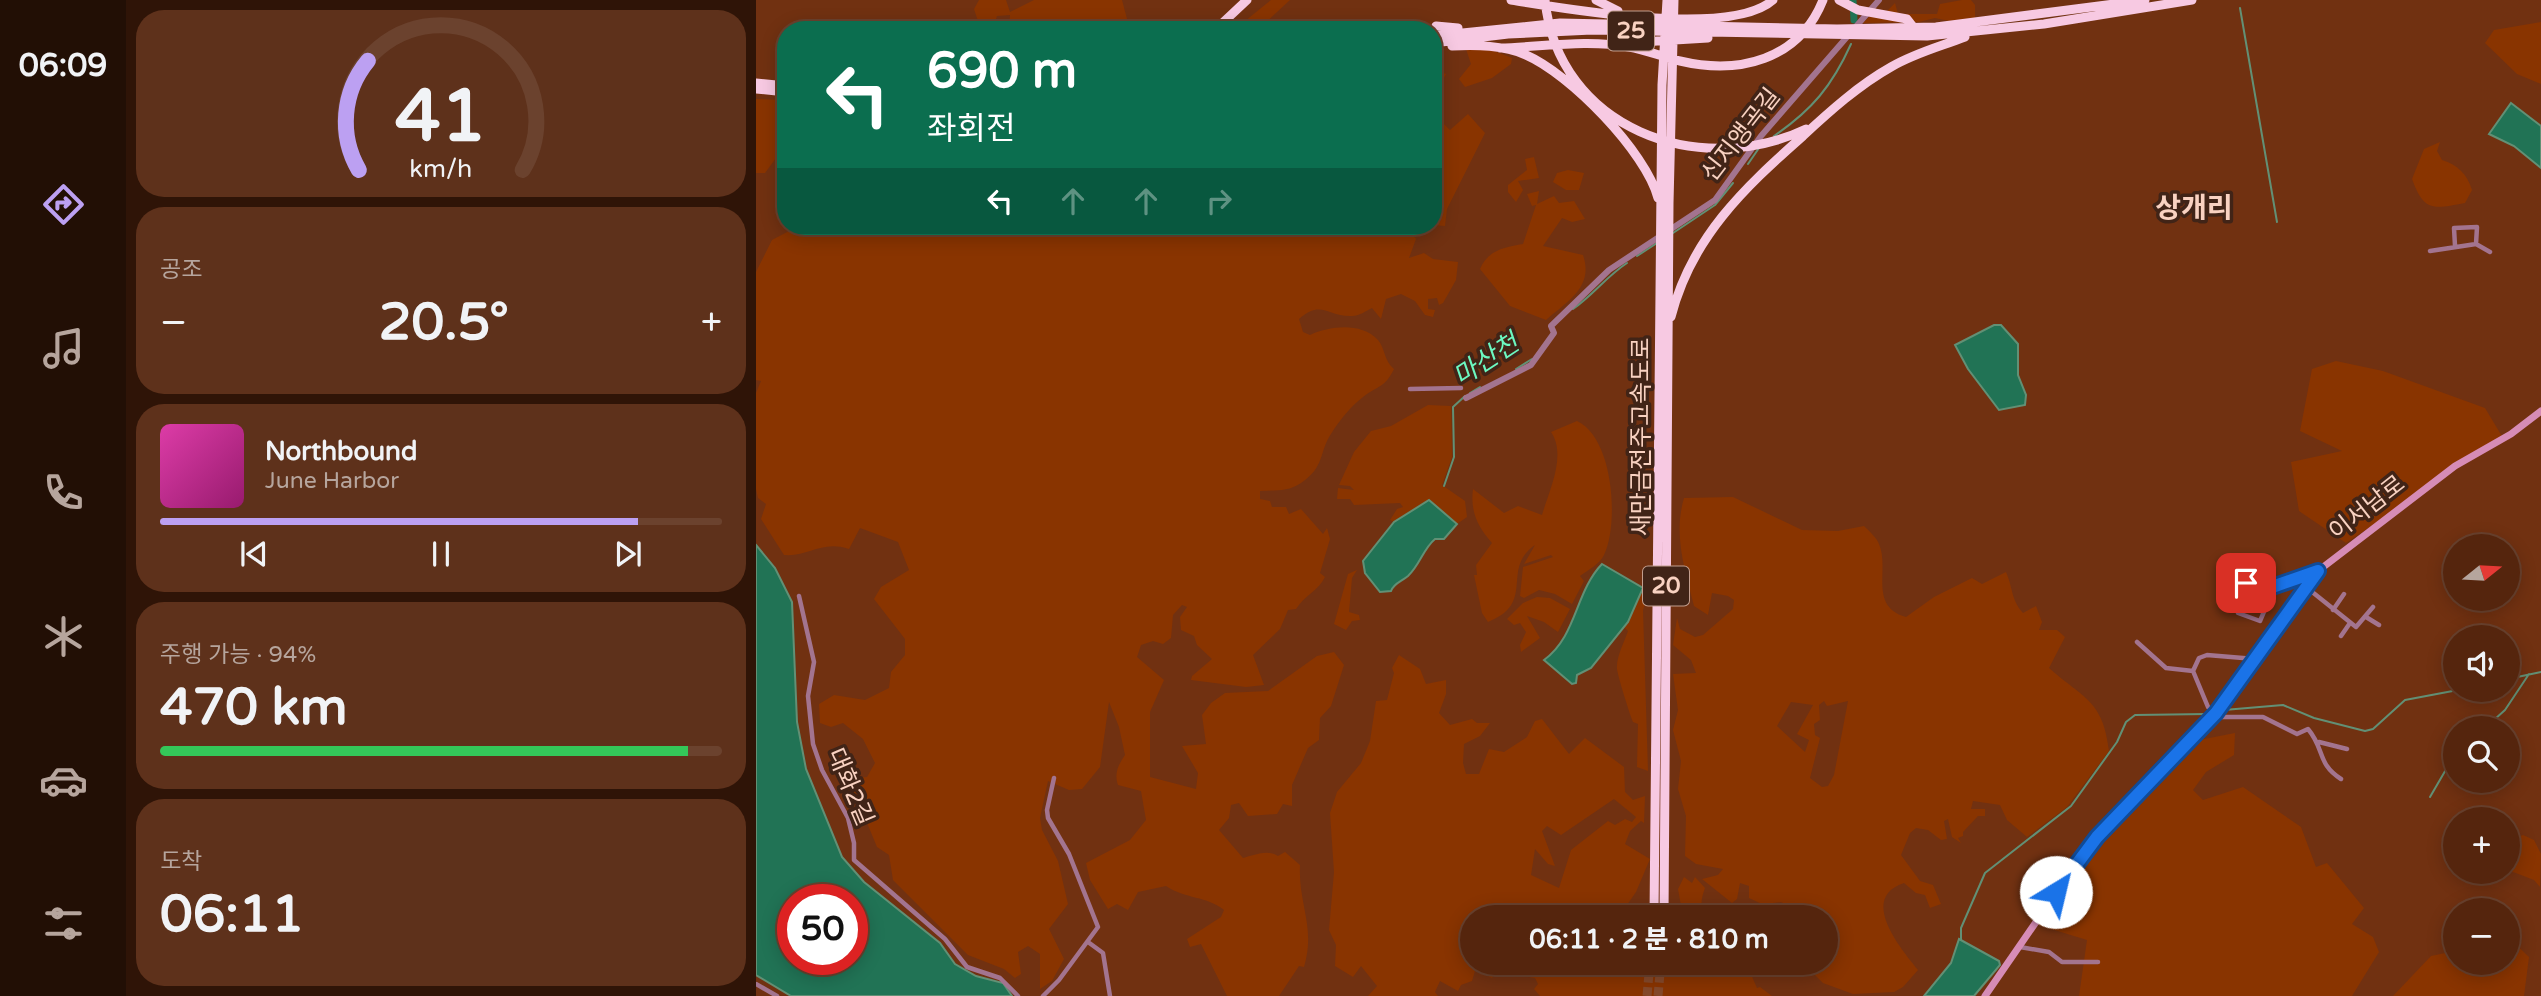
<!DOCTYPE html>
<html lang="ko">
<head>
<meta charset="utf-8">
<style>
	:root { --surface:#55250d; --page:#5e311b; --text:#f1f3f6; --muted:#b6a59d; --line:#6b422e; --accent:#bca0f2 }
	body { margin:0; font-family:"Varela Round","Noto Sans KR",sans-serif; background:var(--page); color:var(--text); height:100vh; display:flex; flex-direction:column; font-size:26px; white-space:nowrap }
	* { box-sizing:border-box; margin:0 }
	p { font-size:23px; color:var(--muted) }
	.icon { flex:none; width:38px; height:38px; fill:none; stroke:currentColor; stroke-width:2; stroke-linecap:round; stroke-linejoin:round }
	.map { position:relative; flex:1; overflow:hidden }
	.panel { display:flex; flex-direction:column; gap:10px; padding:10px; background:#2f1407; width:630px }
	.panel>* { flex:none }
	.banner { position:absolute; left:21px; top:21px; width:665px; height:214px; border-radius:28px; box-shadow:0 4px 18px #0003,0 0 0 2px var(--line); background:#0b6e4f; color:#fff; overflow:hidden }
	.needle { width:46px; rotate:72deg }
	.controls { position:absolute; left:1687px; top:534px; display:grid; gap:14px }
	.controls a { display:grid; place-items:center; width:77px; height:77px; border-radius:50%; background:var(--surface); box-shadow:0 4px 18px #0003,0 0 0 2px var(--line); font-size:35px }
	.speed { position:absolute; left:21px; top:884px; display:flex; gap:14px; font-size:35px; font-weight:700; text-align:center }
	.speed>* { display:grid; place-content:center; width:91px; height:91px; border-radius:50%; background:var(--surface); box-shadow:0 4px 18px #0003,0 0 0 2px var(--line); line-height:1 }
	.speed .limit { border:10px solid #d22; background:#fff; color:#111 }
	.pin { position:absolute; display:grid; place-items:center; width:60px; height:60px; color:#fff; margin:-30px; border-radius:14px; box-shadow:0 4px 10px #0006 }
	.me { position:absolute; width:77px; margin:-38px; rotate:36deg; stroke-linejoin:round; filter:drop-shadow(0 0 5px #0008) }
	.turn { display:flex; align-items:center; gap:24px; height:147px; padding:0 35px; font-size:32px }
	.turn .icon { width:91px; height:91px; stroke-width:2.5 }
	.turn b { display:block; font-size:49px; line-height:60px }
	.lanes { display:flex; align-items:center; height:66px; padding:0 35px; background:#0003; justify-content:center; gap:35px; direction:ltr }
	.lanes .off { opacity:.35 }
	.big { font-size:52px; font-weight:800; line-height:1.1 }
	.panel .tile { flex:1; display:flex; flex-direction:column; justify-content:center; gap:10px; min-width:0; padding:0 24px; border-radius:28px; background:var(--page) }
	.panel .dial { align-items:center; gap:0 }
	.dial svg { height:182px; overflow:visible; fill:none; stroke:var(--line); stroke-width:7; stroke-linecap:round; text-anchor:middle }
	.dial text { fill:var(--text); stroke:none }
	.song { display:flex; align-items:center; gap:21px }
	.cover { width:84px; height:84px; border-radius:10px; background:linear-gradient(135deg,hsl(320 70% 55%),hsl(320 70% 35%)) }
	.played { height:7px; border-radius:4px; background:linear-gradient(90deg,var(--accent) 85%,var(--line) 85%) }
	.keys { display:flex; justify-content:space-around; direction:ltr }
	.heat { display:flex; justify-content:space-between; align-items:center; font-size:38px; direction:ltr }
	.charge { height:10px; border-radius:5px; background:linear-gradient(90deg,#34c759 94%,var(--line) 0) }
	.trip { position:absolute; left:704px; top:905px; width:378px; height:70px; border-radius:35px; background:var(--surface); box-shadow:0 4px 18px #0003,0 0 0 2px var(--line); font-weight:800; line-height:70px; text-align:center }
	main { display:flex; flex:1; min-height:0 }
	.dock { display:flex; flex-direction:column; width:126px; justify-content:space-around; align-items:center; background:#220f05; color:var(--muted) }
	.dock .icon { width:49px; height:49px }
	.dock .selected { color:var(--accent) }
	.dock b { font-size:32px; color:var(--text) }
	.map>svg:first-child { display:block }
	.green { fill:#893400; fill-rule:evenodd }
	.water { fill:#217355; stroke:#629075; stroke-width:2; fill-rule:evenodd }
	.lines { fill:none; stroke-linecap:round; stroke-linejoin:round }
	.stream { stroke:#629075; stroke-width:2 }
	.river { stroke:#217355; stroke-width:7 }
	.motorway-tunnel { stroke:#85492b; stroke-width:9; stroke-dasharray:9 4.5; stroke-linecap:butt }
	.minor { stroke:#a3748f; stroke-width:4.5 }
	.tertiary { stroke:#a3748f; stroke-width:6 }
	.secondary { stroke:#d68cb6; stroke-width:7 }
	.motorway { stroke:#f7c9e2; stroke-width:9 }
	.route-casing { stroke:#114b97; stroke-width:18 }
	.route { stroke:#1a73e8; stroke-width:12 }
	.labels { text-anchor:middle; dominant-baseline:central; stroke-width:7; stroke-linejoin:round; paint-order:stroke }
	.shield { fill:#412417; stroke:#c29e8e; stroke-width:2 }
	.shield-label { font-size:23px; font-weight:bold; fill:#f9d2c1 }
	.street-label { font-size:24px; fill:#f9d2c1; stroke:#412417 }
	.water-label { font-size:26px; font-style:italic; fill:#6cf9c2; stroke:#412417 }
	.quarter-label { font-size:28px; font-weight:bold; fill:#f9d2c1; stroke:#412417 }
</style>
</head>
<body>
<main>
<nav class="dock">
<b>06:09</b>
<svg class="icon selected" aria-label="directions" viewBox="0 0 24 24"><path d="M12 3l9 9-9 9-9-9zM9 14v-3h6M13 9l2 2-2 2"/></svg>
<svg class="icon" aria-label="music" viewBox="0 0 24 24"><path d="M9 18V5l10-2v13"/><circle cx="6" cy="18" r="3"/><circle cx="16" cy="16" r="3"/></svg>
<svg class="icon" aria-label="phone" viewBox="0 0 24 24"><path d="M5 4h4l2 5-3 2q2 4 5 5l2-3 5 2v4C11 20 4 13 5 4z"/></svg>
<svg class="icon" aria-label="climate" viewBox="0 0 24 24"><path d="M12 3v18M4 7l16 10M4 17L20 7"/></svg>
<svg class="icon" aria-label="car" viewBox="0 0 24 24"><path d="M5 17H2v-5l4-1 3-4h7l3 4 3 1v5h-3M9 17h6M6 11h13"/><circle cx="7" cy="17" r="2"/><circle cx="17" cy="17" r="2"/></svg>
<svg class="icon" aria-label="filters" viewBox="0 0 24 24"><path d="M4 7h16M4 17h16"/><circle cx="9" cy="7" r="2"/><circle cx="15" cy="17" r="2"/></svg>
</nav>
<section class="panel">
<div class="tile dial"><svg viewBox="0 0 100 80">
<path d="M14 69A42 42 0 1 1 86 69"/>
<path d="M14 69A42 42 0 0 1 18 21" stroke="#bca0f2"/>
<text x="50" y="56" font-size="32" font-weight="700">41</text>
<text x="50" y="72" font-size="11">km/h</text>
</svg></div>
<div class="tile"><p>공조</p>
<div class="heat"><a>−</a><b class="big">20.5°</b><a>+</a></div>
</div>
<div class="tile">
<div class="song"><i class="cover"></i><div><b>Northbound</b><p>June Harbor</p></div></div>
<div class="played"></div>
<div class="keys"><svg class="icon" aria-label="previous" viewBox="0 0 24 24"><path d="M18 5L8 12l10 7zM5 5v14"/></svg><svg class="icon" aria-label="pause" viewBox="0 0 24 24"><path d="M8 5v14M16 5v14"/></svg><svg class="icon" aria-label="next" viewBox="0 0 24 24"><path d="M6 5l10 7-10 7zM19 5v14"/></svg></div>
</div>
<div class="tile"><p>주행 가능 · 94%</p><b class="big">470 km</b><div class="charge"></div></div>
<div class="tile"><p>도착</p><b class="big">06:11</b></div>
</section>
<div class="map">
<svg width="1785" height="996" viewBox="0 0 1785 996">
	<rect width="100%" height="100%" fill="#713111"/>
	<path class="green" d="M223,0H250L254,12L278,0H366L374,30H268L267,25L253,27L254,15L241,16L238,25L243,30H225L218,9Z
		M515,0H534L507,25L489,21Z
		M1206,0H1215L1219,5V18L1193,21L1179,18L1163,22L1107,23L1113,17L1126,16L1139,3L1142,14H1181L1184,4Z
		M1785,22V84L1761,74L1729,43L1738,30Z
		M728,47L756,58L755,64L736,78L709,87L703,79L715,64L710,49Z
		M684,72L690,74L687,80L688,99L681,102L685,121L694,130L712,114L729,133L691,209L689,226L677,225V74Z
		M0,99L30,100V178L28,164L20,158L9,173H0Z
		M1684,142L1681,151L1686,160C1702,165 1711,174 1716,190L1709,203C1677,209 1668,212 1656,179L1668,149Z
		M778,157L783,178L762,181L767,190L760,202L752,192V185L771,170L769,159Z
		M812,170L828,173L823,190H810L797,182L801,173Z
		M783,191L781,204L798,196L803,203L818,201L829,219L816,222L806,218L787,246L827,255C838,287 812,301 790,320L754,306L724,269C732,250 749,247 767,244L780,205L776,206L771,194Z
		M34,226H651L660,239L653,258L668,253L677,259L702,262L700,280L687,303L683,305L681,298L672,299V309L679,310L677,317L669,315L659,301L645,294L630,299L625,319L616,308C610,311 603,316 596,316C571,317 566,299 543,319L547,332L554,335C574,326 605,322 622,340C629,348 628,361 638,369C628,389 622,385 607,397C595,406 583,421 575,434C563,452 569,467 545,483C532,492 519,490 504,491V499L514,501L516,507H530L533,514L545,509L567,534L571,528L574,539L564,573L569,577C563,590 548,596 540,609L532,610L524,629L497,655L508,685L490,687L435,680L436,676L456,659L441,645L438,636L425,630L424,617L431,607L426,605L417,615L415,638L407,644L397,641L385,645L381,657L408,680L394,712V777L440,789L442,773L426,746L450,744L446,715L455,703L469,693L512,691L561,656L578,652L588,665L575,706L564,718L563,740L552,748L536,785V806L527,804L521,814L492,816L483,803L475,805L473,818L463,830L487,858C498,855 512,849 522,856L529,852L544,865C542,904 560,927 548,967L543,966L523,996H471L445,944L434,947L431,939L465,917L468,910C451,896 429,899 410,886L382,892L372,910L361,904L352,909L334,880L330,863L374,840L390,820L385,791L362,785C358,774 362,765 369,755L363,727L353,702L344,767L326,789L313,790L292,781L284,818L286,830L302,861L312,904L293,929L308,959L296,981L284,989V954L272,946L262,952L265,974L259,978L248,969L212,955L137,880L133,855L121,847L102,801L88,791L89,779L111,777L119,763L107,739L87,723L75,727L64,723L63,704L78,695L109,700L133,688L135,672L149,655V639L118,599L125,587L153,570L142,542L104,528L93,549C65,540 53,557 28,555L5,519L10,504L2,498L0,489V393L5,381L0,380V272L16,240L35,230Z
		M1580,361L1627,371L1729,408L1747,438L1590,543L1543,511L1535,462L1586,451L1544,431L1556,369Z
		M672,405L695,406L696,457L686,485L709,501L711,517L701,524L673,500L638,522L634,520L641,509L647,507L644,503L598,505L594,499H581L582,488L598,490L594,486L583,485L598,452L615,431L635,426Z
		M821,421C858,438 863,524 848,555C844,564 832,570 824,576L828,581L816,604L799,594L783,590L768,598L764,596L767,567L797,557L795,555L768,564L779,545C744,569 781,603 732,622L726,613L718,575H721L720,565L736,543C722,527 714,512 717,489L748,513L762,506L786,515C793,491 811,455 795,432Z
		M977,497L1046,530L1082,531L1108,526C1113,531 1121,538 1123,544C1134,569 1112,606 1150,617L1178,597L1216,578L1226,584L1250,572C1257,588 1255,600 1267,613L1280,606L1286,622L1283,630H1301L1309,637L1293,668C1328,699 1347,700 1353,751L1311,807L1271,837L1251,820L1244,805L1217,801L1215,809H1229V816H1222L1207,832V836L1202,838L1205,843L1196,837L1192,819L1188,821L1191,839L1185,840L1172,830L1160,828L1154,833L1145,855L1164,881L1177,885L1185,904L1174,908L1169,895L1160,893L1148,883C1102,898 1145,949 1162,970L1147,987L1138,992L1097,994L1067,983L1047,963L1069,962V917H1006L1002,912L1004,906H1019L1027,902L1006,904L993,898V886L984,883L981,899L976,903L946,879L962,875L967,869L940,864L929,856L930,816L922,789L925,761L917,730L922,710L917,674L940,673L935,660L917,645L921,618L924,629L939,637L947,635L977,609L978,600L972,596L956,593L952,615L938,606C929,569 917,536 928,498ZM1068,701L1071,706L1092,701L1078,775L1072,786L1066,787L1054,778L1064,738L1059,735L1058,724L1064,720L1063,705ZM1035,702L1057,705L1041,734L1053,740L1049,752L1021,726Z
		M601,570L596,578L593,612L603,615L604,620L596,621L590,630L578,624L592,574Z
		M893,581V592L887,610L892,771L881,767L882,724L877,722C874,715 862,677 861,669C860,657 868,643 872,631L867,626C879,616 881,594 893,581Z
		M781,597L794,598L814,609L802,632L788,622L771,616L784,638L765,652L764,645L770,632L764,623L758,625L751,619L767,603Z
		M643,655L664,669L670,684L690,680V694L683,713L694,725L716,719L721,723H734L724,736L708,744L707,763L710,774H723L733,749L748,752L771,737L779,721L786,719L813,754L829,738L868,767L869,792L877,800L889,796L888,823L885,821L874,831L869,844L894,859L880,892L871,905L874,917H716V962L744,963L736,978L732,976L731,966L721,964L716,981L705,985L702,991L684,981L679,992L682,996H612L621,986L605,966L597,977L579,966L580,945L573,930L578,872L574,813L581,792L605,763L614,741L620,701L631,700L638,673L636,668ZM858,799L880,817L876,822L869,819L859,825L852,821L815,850L803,888L775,875L779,849L792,864L799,866L786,831L791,826L805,835Z
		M1479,733L1478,755L1450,772L1437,790L1447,800L1487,787L1545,827L1560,867L1571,863L1608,908L1596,924L1617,937L1623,952L1596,996H1323L1331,940L1282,925L1310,884L1334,886L1325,863L1443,740Z
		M1767,835L1778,840L1785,854L1784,887L1778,880L1752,870V842Z
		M928,877L936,883L939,877L949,888C945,899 943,908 951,917H927L922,889Z
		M1752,937L1773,957L1768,996H1637L1675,956L1699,951V962H1752Z
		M780,963H995L994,972L1001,988L1004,987L1016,996H784L778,989L782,984L779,978L761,975L763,970Z"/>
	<path class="water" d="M1755,103L1785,126V168L1758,146L1733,134Z
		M1238,325H1245L1262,344V375L1270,395L1269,405L1243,410L1212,369L1199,345Z
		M673,500L701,524L688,539H679C667,549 664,565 652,576C645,582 638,583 635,591L624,592L609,573L607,561L638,522Z
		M0,545L19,568L36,602L41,722L50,769L86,857L108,882L184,943L199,964L220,976L247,983L256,996H35L0,975ZM37,900H96V959H37Z
		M846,564L887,588L872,622L835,668L821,675L820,683L816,684L788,660C821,636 819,592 846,564Z
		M1203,939L1243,961L1244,965L1218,996H1168L1195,963Z"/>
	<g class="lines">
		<path class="stream" d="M1484,8L1521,222
			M1018,136C1056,110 1076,86 1095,44
			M992,164L1003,148
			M917,233L959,205L977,183
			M881,256L901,243
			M817,309C837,295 851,276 871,263
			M760,369L776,359
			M714,393L724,387
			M688,486L698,457L697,407L709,396
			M1752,679L1785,672
			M1468,710L1527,705L1558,718L1609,731L1617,729L1649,700L1702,690
			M1729,728L1749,710L1773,674
			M1674,797L1699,754
			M1205,940V928L1229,873L1315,806L1361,742L1370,722L1379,715L1451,714"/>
		<path class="river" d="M1097,0L1098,20"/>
		<path class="motorway-tunnel" d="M891,996L894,962
			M902,996L905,962"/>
		<path class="minor" d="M1699,246L1698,228L1721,227L1720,244
			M1674,251L1720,244L1734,252
			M654,389L705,388
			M1484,582L1519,586L1558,573
			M1490,583L1481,608L1482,613L1504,621L1519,586
			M1550,587L1600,627L1617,607
			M43,596L58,662L52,696L57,744L66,770L92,818L98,843V860L189,939L211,967L244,978L262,996
			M1577,610L1588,594
			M1610,617L1623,625
			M1585,636L1594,623
			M1381,642L1410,668L1437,671
			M1499,659L1451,655L1443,658L1437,671L1452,707L1463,717H1507L1541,734L1552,729C1569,749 1561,764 1585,779
			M1563,742L1591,749
			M332,942L347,953L354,996
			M1264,947L1293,952L1306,962H1342
			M0,984L21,996
			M287,996L303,980L342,927L313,854L292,818L291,810L298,778"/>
		<path class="tertiary" d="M710,398L775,365L798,333L795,326L853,270L959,200L1005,136L1123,0"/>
		<path class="secondary" d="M1229,996L1320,864L1340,838L1453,721L1562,571L1699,466L1755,434L1785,411"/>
		<path class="motorway" d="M755,0C811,9 975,38 1017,0
			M789,0C802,128 942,180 1050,129
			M840,0L862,11
			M1083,0L1102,10L1151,19L1158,28
			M680,26L702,28
			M459,30L491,0
			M677,36L804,23L1081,29L1180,27L1389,0
			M677,43L752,34L836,30L1171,36L1288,24L1436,0
			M868,43L952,38
			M696,46C721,45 747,45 770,55C814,74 890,152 902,198
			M744,48C786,47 831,39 873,47C890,50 907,57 924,61C983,75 1043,60 1067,0
			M0,83L30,86
			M0,89L30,92
			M915,317C935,238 988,188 1047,136C1074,111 1103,85 1135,67C1159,53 1183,47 1209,37
			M898,917L906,85L911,0
			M908,917L913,203L918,0"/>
	</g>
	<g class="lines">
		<g class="route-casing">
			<path id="route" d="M1300,892L1341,837L1460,713L1562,571L1519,586L1490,583"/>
		</g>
		<use href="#route" class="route"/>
	</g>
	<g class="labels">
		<g class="shield">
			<rect x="852" y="11.5" width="46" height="39" rx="5"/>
			<rect x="887" y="566.5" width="46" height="39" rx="5"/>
		</g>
		<g class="shield-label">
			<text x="875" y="31">25</text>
			<text x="910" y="586">20</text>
		</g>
		<g class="street-label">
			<text transform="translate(985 135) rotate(-52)">신지앵곡길</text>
			<text transform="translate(885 437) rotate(-90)">새만금전주고속도로</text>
			<text transform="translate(1611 508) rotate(-38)">이서남로</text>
			<text transform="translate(94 787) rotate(67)">대화2길</text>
		</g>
		<g class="water-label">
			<text transform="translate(730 360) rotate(-33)">마산천</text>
		</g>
		<g class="quarter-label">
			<text x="1438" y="208">상개리</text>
		</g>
	</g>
</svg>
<div class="controls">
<a><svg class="needle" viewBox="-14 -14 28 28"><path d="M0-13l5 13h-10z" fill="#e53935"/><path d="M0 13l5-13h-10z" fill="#b6a59d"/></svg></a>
<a><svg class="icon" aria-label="sound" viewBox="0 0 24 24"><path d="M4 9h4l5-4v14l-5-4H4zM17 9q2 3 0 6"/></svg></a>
<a><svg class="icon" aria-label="search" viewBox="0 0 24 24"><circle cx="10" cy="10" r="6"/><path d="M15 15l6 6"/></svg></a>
<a>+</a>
<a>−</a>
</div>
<div class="speed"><div class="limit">50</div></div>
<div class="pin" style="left:1490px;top:583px;background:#d93025"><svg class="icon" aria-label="arrive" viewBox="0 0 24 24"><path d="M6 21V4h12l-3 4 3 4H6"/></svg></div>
<svg class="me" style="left:1300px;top:892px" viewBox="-20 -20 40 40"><circle r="19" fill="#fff"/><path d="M0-13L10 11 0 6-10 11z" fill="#1a73e8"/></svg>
<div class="trip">06:11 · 2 분 · 810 m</div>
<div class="banner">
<div class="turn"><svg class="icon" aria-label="left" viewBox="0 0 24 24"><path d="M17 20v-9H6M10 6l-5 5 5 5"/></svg><div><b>690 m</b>좌회전</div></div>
<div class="lanes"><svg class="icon" aria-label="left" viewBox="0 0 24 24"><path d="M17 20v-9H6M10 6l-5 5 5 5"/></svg><svg class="icon off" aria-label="ahead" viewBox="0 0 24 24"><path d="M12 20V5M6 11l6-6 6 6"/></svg><svg class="icon off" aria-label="ahead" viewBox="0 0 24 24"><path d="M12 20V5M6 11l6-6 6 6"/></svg><svg class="icon off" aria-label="right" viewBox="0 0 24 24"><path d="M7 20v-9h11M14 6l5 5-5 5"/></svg></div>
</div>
</div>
</main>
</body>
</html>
